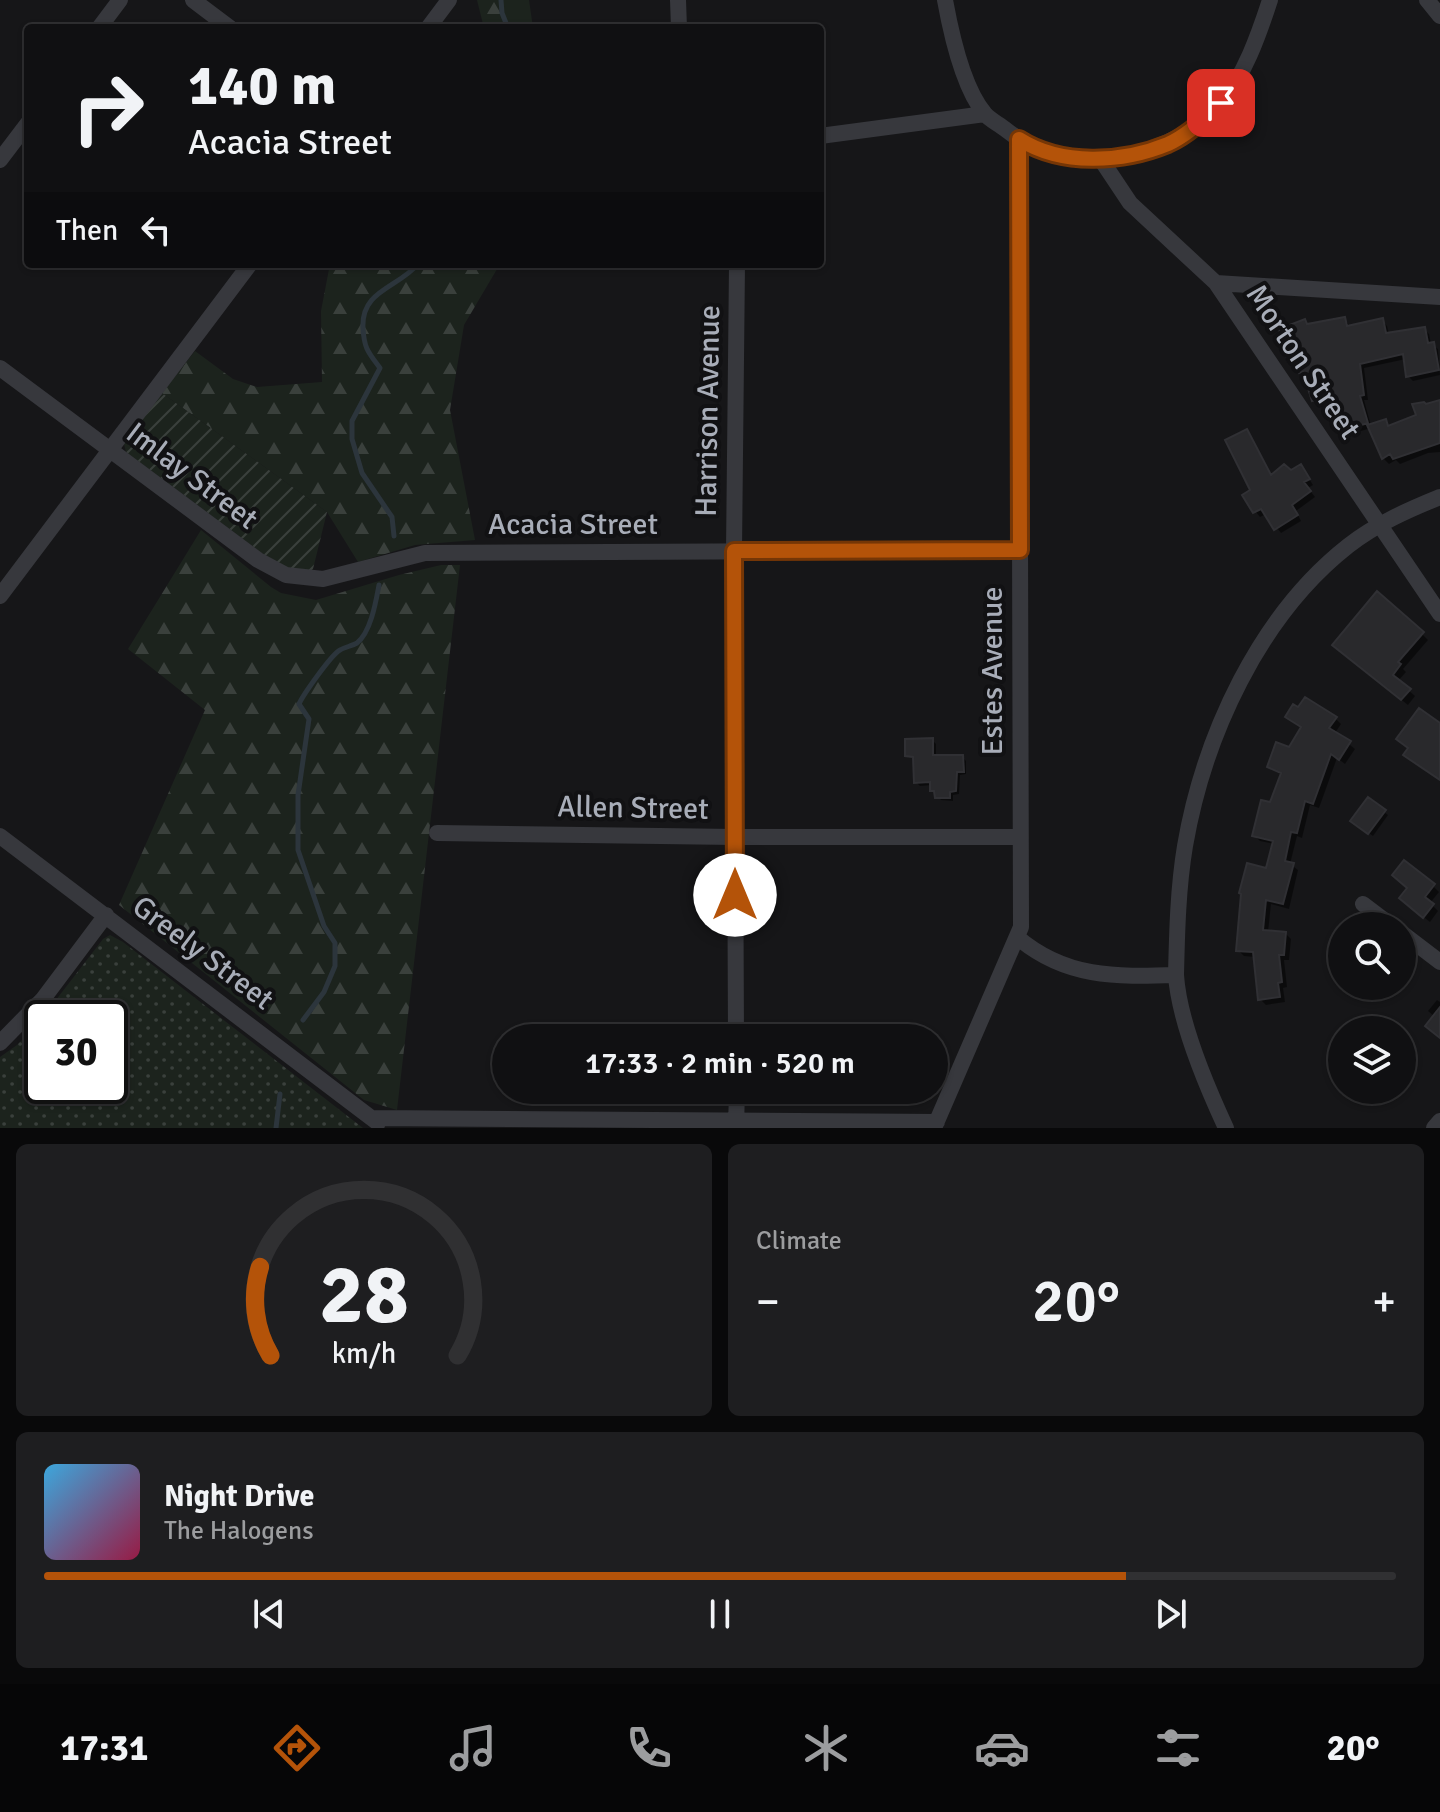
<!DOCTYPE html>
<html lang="en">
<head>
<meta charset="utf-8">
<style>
	:root { --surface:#101012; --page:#1e1e20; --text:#f1f3f6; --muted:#9c9d9f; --line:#303032; --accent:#b45309 }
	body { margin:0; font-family:Signika,sans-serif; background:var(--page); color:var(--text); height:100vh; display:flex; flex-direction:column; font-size:30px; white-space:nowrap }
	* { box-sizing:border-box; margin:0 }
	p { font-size:26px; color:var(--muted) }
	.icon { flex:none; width:44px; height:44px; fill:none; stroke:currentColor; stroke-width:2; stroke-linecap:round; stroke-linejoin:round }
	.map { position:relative; height:1128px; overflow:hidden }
	.details { display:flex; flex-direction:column; gap:16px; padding:16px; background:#09090a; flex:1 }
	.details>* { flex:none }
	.guide { position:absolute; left:24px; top:24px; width:800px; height:244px; border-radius:8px; box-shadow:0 2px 6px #0004,0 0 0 2px var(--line); background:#101012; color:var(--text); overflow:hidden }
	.tools { position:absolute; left:1328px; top:912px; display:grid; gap:16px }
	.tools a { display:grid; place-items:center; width:88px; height:88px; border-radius:50%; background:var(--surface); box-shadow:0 2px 6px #0004,0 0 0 2px var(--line); font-size:40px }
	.speed { position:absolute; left:24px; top:1000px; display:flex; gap:16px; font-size:40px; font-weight:700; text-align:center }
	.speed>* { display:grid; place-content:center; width:104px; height:104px; border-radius:50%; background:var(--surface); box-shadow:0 2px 6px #0004,0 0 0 2px var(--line); line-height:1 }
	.speed .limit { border:4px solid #111; border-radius:12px; background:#fff; color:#111 }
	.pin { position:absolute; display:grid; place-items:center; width:68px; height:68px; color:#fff; margin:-34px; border-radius:16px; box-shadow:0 4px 12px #0006 }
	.me { position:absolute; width:88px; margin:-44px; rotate:0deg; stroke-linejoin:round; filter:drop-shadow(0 0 6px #0008) }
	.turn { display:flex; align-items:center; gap:28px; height:168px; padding:0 32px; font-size:36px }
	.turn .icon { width:104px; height:104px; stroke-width:2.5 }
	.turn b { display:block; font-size:56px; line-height:68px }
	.then { display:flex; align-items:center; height:76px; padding:0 32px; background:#0003; gap:16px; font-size:30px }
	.big { font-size:60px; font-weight:600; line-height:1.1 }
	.details .widget { flex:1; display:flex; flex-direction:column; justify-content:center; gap:12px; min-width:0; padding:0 28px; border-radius:12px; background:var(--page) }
	.details .dial { align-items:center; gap:0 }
	.dial svg { height:208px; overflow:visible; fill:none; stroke:var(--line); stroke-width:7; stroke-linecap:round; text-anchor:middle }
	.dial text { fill:var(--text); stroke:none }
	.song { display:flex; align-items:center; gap:24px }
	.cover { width:96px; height:96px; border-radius:12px; background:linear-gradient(135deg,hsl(200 70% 55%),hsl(340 70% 35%)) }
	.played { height:8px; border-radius:4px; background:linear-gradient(90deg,var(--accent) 80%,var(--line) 80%) }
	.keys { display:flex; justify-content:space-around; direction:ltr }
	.heat { display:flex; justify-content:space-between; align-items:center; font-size:44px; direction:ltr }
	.details .tiles { flex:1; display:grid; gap:16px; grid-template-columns:1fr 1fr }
	.widget:last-child { grid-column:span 2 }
	.trip { position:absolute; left:492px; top:1024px; width:456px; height:80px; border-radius:40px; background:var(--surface); box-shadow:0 2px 6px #0004,0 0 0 2px var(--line); font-weight:600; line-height:80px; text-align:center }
	.dock { display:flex; height:128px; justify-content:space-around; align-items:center; background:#060607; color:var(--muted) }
	.dock .icon { width:56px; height:56px }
	.dock .current { color:var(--accent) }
	.dock b { font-size:36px; color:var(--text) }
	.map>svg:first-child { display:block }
	.grass { fill:url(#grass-dots) }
	.forest { fill:url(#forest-firs) }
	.garden { fill:url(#garden-furrows) }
	.shadow { fill:#0007 }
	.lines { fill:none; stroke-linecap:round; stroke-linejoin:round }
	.stream { stroke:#2c353c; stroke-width:5 }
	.building { fill:#29292c; stroke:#303034; stroke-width:2 }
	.minor { stroke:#37383d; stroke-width:16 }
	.route-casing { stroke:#753606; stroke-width:20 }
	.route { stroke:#b45309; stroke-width:14 }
	.labels { text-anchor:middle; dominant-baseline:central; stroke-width:8; stroke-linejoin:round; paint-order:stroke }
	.street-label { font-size:30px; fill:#a8adb8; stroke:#111113 }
</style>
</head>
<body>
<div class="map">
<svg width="1440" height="1128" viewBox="0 0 1440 1128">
	<defs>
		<pattern id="grass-dots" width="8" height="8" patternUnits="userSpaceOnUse" patternTransform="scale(2)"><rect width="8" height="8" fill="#1c231d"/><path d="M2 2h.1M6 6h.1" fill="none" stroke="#3a403c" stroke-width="1.8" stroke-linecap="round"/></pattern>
		<pattern id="forest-firs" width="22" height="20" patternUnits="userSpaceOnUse" patternTransform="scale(2)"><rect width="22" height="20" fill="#1c231d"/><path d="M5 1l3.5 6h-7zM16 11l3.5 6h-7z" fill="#3a403c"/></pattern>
		<pattern id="garden-furrows" width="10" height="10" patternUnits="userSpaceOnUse" patternTransform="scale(2)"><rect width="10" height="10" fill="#1c231d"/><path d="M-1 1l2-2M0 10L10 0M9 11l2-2" fill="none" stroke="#3a403c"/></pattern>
	</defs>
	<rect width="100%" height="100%" fill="#161618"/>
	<path class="grass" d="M110,935L123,942L363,1128H0V1057L17,1045L42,1019V1086H110V1018H42L103,939Z"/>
	<path class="forest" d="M477,0H529L533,28H484Z
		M330,264H500L464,325L450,410L475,540L415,545L358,562L327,512L162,393L195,351L233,379L257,387L322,382L321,311Z
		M201,530L271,587L281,593L316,600L399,575L441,565H460L397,1110L364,1100L119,905L205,710L128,649Z"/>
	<path class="garden" d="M162,393L327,512L312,573L287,568L263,554L126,452L124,444Z"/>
	<path class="shadow" d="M1345,319L1351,328L1382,320L1387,326L1389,334L1424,329L1429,334L1431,344L1438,349L1440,375L1413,381L1408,376L1406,359L1364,368L1368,400H1364L1371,426L1385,422L1391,427L1418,416L1426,406L1440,402V452L1428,453L1400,464L1396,460L1389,464L1383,458L1371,428L1351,434L1339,425L1333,401L1319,405L1314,400L1306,377L1298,365L1295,366L1290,361L1305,322L1309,326Z
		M1246,431L1272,476L1290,472L1301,466L1313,485L1308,488L1315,497L1296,511L1301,521L1281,533L1266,514L1260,517L1255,511Z
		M1422,634L1428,640L1403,669L1406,672L1398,681L1415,696L1408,705L1340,651Z
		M1287,716L1335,718L1341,724L1335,733L1355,749L1345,764L1337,758L1319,808L1310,805L1302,838L1297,836L1290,864L1298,870L1289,909L1271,904L1268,932L1286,934L1291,939L1289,960H1284L1287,987L1283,988L1285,1002L1266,1005L1260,999L1255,957L1244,956L1238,950L1268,871L1274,844L1260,841L1254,835L1272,804L1282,775L1269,767L1290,749L1303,728Z
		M932,740L936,744V757H962L966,761V774L960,775L959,794L953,795V801L941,800L932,790V785L920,786L916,782V759L907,755Z
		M1384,812L1388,815L1373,836L1356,824Z
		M1433,886L1439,892L1430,903L1438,911L1430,922L1407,904Z
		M1437,1000L1440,1002V1037L1435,1017L1428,1011Z"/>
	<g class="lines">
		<path class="stream" d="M501,0L502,13L508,28
			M394,536L392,517L362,473L352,439V421L380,368C368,352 364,348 363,328C361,290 398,288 418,264
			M303,1020L324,992L335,966V943L324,926L298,850V795L309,719L299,704C303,695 331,655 340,650C345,647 352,646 357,643C371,632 376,601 379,585
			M276,1128L280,1094"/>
	</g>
	<path class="building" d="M1345,317L1347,326L1383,318L1386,333L1425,327L1428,343L1434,342L1439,370L1406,377L1403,354L1360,364L1364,395L1360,396L1368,423L1344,430L1342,425L1337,426L1330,396L1312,401L1303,372L1299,373L1295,360L1288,362L1279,329L1305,319L1307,324Z
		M1440,400V443L1393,459L1390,454L1382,459L1367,425L1386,419L1388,426L1416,415L1412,404L1424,402L1426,404Z
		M1247,429L1271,475L1284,464L1291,470L1301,464L1310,479L1304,482L1311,491L1292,505L1298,515L1274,530L1261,509L1253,513L1242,495L1250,490L1225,440Z
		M1377,591L1424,632L1398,662L1401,664L1393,675L1411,689L1401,700L1332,645Z
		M1305,697L1337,717L1329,728L1351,741L1339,760L1331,754L1313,804L1305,801L1297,833L1291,832L1285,861L1294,863L1283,904L1266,900L1263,930L1286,932L1284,955H1279L1282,982L1278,983L1280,997L1258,1000L1253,952L1236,951L1241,894L1239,893L1247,863L1266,868L1273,841L1252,836L1261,800L1270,802L1281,773L1267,767L1276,742L1289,747L1301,727L1285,717L1293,704L1298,707Z
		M1419,708L1440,723V780L1403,755L1408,748L1396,739Z
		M933,738V755H963L964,772H957L956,791L950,792V798H935L934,791H930V782L914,783L913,757L905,756V739Z
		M1368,797L1386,810L1368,834L1350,821Z
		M1404,860L1435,884L1425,897L1434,904L1423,918L1399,898L1407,888L1392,875Z
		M1440,1007V1038L1425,1026Z"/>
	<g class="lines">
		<path class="minor" d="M193,0L230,28
			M678,0L679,28
			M945,0C951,33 963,88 985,114C990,120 999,124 1005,129C1019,140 1035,150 1052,155C1108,170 1182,147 1220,104C1244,77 1259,34 1270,0
			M1427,0L1440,16
			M99,28L120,0
			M428,28L449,0
			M820,136L985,114
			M1100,158L1130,203L1216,283L1440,614
			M0,160L28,123
			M1216,283L1440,297
			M0,368L258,560L286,575L323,579L425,553L1020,550
			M0,596L250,264
			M437,833L735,837H1020
			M0,836L378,1123
			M1363,904L1392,926
			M1402,933L1440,962
			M1017,937C1065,978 1115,977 1176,975
			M736,1038L734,551L737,264
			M0,1043L43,999L106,915
			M371,1118L937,1122
			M736,1128L737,1090
			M934,1128L1021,927L1019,139
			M1226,1128C1206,1085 1179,1021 1176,975C1177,932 1178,888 1185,846C1204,736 1259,616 1348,546C1376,524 1408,510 1440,497
			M1434,1128L1440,1121"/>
	</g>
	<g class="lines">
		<g class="route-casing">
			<path id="route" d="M735,895L734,551L1020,550L1019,139C1061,166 1122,163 1168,144C1188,135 1206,118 1221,103"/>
		</g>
		<use href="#route" class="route"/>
	</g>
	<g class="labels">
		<g class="street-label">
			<text transform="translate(1303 362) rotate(56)">Morton Street</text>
			<text transform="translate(708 411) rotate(-89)">Harrison Avenue</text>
			<text transform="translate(192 476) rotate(37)">Imlay Street</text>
			<text x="573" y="524">Acacia Street</text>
			<text transform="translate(992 671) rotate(-90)">Estes Avenue</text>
			<text transform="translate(633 808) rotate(1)">Allen Street</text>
			<text transform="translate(203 953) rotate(37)">Greely Street</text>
		</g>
	</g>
</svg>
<div class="tools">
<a><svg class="icon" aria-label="search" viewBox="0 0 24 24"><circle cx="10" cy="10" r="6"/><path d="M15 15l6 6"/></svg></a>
<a><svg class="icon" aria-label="layers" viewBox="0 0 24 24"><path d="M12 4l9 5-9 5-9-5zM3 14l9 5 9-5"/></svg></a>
</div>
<div class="speed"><div class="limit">30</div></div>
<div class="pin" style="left:1221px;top:103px;background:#d93025"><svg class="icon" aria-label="arrive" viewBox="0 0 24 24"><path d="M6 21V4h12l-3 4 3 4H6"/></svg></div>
<svg class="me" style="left:735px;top:895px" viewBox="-20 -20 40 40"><circle r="19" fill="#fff"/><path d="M0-13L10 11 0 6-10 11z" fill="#b45309"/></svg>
<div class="trip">17:33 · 2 min · 520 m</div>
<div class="guide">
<div class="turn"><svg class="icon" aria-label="right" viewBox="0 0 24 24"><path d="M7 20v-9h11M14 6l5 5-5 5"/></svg><div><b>140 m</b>Acacia Street</div></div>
<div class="then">Then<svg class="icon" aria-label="left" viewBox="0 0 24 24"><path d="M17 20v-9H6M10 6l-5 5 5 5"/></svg></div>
</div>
</div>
<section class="details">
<div class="tiles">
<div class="widget dial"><svg viewBox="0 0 100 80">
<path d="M14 69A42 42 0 1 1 86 69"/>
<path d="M14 69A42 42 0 0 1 10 35" stroke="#b45309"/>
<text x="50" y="56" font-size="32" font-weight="700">28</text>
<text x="50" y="72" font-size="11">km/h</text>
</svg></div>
<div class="widget"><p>Climate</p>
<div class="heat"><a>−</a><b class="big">20°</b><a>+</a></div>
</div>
<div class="widget">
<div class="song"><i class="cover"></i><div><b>Night Drive</b><p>The Halogens</p></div></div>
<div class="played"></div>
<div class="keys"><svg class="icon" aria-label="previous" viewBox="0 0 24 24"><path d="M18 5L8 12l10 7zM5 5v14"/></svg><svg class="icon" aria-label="pause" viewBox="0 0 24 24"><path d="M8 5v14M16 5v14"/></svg><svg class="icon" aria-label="next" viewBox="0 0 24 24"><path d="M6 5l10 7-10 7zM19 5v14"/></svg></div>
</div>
</div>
</section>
<nav class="dock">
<b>17:31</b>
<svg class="icon current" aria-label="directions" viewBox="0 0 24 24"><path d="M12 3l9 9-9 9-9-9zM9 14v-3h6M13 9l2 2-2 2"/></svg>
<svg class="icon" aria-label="music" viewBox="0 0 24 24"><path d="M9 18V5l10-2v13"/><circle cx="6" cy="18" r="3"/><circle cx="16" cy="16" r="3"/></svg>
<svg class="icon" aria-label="phone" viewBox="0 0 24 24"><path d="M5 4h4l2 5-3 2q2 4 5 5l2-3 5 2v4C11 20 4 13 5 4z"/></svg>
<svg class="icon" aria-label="climate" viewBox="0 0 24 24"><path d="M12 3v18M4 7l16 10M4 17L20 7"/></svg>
<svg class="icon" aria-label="car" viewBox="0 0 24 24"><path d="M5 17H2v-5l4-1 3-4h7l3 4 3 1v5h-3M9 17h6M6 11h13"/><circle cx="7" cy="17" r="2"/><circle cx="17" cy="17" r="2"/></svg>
<svg class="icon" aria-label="filters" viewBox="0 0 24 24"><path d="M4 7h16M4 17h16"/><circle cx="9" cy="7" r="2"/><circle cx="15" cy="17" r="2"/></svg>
<b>20°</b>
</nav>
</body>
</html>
